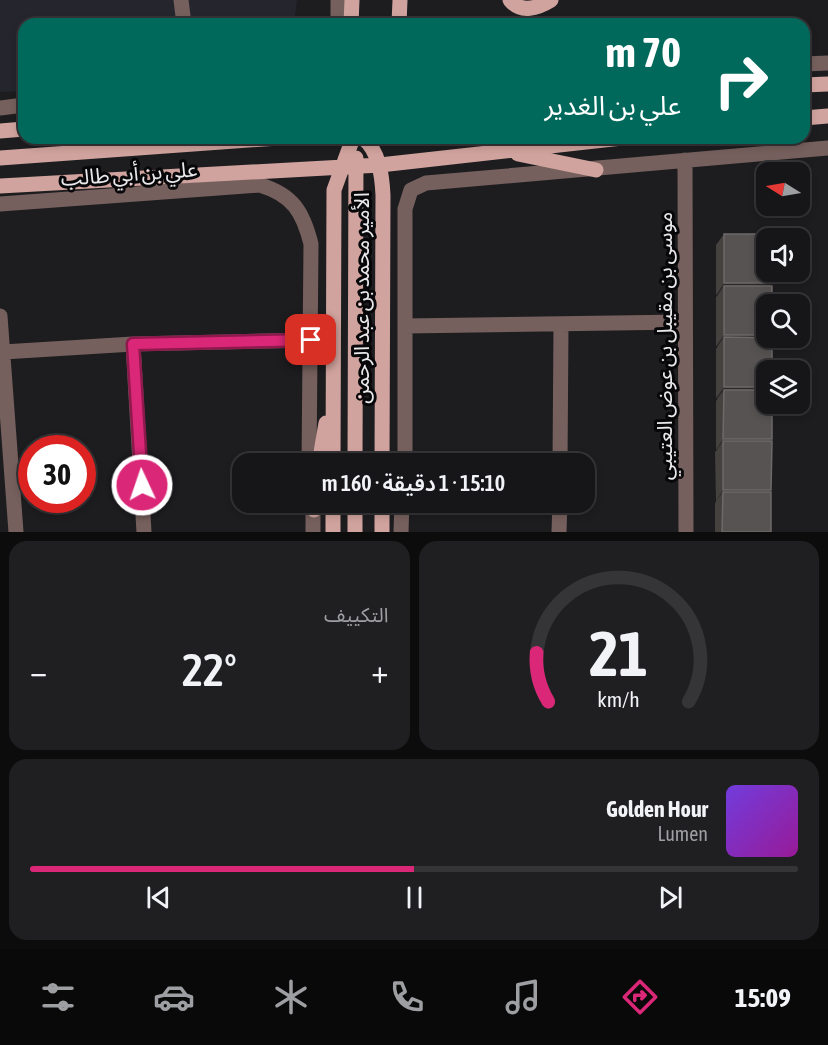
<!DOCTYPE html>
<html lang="ar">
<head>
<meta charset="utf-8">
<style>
	:root { --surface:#161618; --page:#1f1f21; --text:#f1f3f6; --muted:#9e9fa2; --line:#353537; --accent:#db2777 }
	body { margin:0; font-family:"Asap Condensed","Noto Sans Arabic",sans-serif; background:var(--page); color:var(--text); direction:rtl; height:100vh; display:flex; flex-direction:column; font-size:22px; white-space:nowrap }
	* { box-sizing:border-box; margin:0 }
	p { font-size:20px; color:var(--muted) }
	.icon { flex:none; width:33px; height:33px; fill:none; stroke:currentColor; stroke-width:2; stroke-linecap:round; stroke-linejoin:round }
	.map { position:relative; height:532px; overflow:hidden; direction:ltr }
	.side { display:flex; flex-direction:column; gap:9px; padding:9px; background:#0c0c0d; flex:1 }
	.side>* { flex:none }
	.guide { position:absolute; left:18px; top:18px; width:792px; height:126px; border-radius:18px; box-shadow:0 3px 9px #0003,0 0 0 2px var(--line); direction:rtl; background:#00695c; color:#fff; overflow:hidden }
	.needle { width:39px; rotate:281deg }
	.buttons { position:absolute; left:756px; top:162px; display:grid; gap:12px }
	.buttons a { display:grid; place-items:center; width:54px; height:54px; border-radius:12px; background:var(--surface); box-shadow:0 3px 9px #0003,0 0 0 2px var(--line); font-size:30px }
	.speed { position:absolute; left:18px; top:435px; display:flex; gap:12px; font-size:30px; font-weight:700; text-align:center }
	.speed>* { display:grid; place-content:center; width:78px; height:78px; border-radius:50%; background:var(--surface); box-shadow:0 3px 9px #0003,0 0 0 2px var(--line); line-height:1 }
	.speed .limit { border:9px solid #d22; background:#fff; color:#111 }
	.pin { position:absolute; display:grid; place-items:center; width:51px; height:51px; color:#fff; margin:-26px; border-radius:12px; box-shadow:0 3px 9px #0006 }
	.me { position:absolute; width:66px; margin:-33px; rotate:357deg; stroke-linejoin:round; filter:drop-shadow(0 0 4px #0008) }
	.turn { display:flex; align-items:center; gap:21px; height:126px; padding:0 30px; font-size:27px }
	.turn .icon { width:78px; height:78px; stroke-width:2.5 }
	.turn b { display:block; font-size:42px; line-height:51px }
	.big { font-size:45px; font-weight:600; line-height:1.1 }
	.side .widget { flex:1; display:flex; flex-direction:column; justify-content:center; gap:9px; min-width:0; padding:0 21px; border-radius:18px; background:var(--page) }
	.side .dial { align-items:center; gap:0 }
	.dial svg { height:156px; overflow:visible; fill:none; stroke:var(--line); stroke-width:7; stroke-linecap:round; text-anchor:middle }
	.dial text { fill:var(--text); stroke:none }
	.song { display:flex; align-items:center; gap:18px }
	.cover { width:72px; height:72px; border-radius:9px; background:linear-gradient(135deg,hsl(260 70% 55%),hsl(300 70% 35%)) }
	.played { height:6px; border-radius:3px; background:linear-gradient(90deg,var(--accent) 50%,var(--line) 50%) }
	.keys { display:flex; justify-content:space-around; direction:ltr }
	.heat { display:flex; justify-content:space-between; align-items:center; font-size:33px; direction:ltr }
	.side .tiles { flex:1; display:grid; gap:9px; grid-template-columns:1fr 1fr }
	.widget:last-child { grid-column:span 2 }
	.trip { position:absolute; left:232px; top:453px; width:363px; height:60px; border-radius:18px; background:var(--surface); box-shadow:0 3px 9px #0003,0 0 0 2px var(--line); font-weight:600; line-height:60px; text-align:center; direction:rtl }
	.menu { display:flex; height:96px; justify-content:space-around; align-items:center; background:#09090a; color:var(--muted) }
	.menu .icon { width:42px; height:42px }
	.menu .current { color:var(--accent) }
	.menu b { font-size:27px; color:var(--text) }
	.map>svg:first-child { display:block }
	.built { fill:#25252e }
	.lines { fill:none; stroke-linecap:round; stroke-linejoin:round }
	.minor { stroke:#76605d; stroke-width:15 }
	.major { stroke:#d1a39e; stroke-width:15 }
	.wall { fill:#44413f }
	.shaded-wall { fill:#2d2b2b }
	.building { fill:#565352; stroke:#6d6a6a; stroke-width:1.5 }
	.route-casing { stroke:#8e194d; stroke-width:15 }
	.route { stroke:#db2777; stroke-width:10 }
	.labels { text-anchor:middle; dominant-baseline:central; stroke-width:6; stroke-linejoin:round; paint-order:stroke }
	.street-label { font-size:21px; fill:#e9e9ec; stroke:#070709 }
</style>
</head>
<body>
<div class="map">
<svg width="828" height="532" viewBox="0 0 828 532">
	<rect width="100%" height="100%" fill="#1d1d20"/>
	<path class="built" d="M0,0H297L294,24H24V91L0,92Z"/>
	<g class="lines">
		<path class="minor" d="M181,0L184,24
			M338,24V0
			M804,64L828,63
			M0,108L24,105
			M685,160L686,532
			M0,204L260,185C293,195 303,212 311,244L309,464
			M0,316L16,532
			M405,326L684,322
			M133,344L144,532
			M3,352L133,344L311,340
			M405,464V209L411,190L426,183L828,148
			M560,464L561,325
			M313,502V532
			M401,532L402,502
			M559,532L560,502"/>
		<path class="major" d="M510,0C521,14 538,8 551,0
			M351,24L352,0
			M399,24L400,0
			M804,85L828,84
			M804,118L828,116
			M0,131L24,129
			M363,138C379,151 382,175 383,195L382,464
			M518,154L596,170
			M0,158L278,138
			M0,186L380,165L622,138
			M319,464L326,423
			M333,464L334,190L353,138
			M355,464L356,158
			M314,510V502
			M333,532V502
			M355,532V502
			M382,532V502"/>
	</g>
	<path class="wall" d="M724,234L770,286L766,370L770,441L771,532H715V503L716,502L715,452L717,450H716V401L718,398H716V349L718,346H716V297L718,295H716V245Z"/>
	<path class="shaded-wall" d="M724,283H772L764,295L724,286L718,295H716Z
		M724,335H766V338L724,337L718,346H716Z
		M724,387H766V395L724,390L718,398H716Z
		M723,439H772L764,450L723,441L717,450H716Z
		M723,490H771L764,501L723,492L715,502Z"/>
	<path class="building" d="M724,234H772V238H766V272H772V283H724Z
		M724,286H772V304H766V335H724Z
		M724,337L772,338V370H766V387H724Z
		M724,390H766V404H772V439H723Z
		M723,441H772L771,490H723Z
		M723,492H771V532H722Z"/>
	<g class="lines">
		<g class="route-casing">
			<path id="route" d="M142,485L133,344L311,340"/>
		</g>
		<use href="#route" class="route"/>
	</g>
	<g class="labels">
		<g class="street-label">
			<text transform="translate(129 173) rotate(-4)">علي بن أبي طالب</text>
			<text transform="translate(361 298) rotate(-90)">الأمير محمد بن عبد الرحمن</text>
			<text transform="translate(664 346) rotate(-90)">موسى بن مقيبل بن عوض العتيبي</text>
		</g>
	</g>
</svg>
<div class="buttons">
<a><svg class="needle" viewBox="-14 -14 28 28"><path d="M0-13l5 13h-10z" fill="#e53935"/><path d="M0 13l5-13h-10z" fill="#9e9fa2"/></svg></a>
<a><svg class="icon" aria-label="sound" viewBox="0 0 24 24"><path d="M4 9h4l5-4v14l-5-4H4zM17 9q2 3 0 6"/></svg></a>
<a><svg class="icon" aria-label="search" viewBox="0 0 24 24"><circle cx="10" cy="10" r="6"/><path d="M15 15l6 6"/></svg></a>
<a><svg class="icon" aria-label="layers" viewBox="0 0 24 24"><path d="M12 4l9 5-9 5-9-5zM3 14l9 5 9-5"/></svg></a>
</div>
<div class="speed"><div class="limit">30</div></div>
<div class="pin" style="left:311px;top:340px;background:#d93025"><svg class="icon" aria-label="arrive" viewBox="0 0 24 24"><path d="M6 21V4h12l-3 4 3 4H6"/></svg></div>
<svg class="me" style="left:142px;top:485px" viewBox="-20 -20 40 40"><circle r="17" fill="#db2777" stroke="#fff" stroke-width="3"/><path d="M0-11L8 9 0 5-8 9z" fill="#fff"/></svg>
<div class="trip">15:10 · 1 دقيقة · 160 m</div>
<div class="guide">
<div class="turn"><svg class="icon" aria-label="right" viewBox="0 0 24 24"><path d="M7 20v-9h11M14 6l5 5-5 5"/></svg><div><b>70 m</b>علي بن الغدير</div></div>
</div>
</div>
<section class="side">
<div class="tiles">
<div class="widget dial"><svg viewBox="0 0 100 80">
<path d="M14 69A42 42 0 1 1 86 69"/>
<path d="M14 69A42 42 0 0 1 8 44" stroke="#db2777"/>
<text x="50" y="56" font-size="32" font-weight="700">21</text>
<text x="50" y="72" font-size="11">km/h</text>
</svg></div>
<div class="widget"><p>التكييف</p>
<div class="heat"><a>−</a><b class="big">22°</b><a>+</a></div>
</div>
<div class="widget">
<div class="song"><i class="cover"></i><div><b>Golden Hour</b><p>Lumen</p></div></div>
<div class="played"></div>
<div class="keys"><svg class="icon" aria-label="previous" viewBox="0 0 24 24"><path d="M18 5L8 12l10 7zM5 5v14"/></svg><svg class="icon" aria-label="pause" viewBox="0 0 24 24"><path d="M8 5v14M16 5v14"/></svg><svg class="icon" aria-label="next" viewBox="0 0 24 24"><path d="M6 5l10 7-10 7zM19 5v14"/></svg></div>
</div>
</div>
</section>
<nav class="menu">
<b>15:09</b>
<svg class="icon current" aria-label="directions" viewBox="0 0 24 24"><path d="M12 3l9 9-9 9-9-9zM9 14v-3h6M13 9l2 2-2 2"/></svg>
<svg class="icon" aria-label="music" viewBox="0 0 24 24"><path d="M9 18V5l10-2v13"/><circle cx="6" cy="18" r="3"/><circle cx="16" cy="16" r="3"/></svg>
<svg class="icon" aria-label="phone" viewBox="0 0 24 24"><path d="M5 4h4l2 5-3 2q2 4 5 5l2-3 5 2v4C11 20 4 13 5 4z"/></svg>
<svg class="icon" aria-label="climate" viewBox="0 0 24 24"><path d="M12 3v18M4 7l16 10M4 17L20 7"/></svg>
<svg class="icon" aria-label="car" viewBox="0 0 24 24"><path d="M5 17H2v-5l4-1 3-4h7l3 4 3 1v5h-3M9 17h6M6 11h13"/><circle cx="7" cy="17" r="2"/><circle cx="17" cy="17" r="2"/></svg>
<svg class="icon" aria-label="filters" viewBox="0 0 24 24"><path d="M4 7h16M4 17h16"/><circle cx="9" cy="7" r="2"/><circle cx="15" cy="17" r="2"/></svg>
</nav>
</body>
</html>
